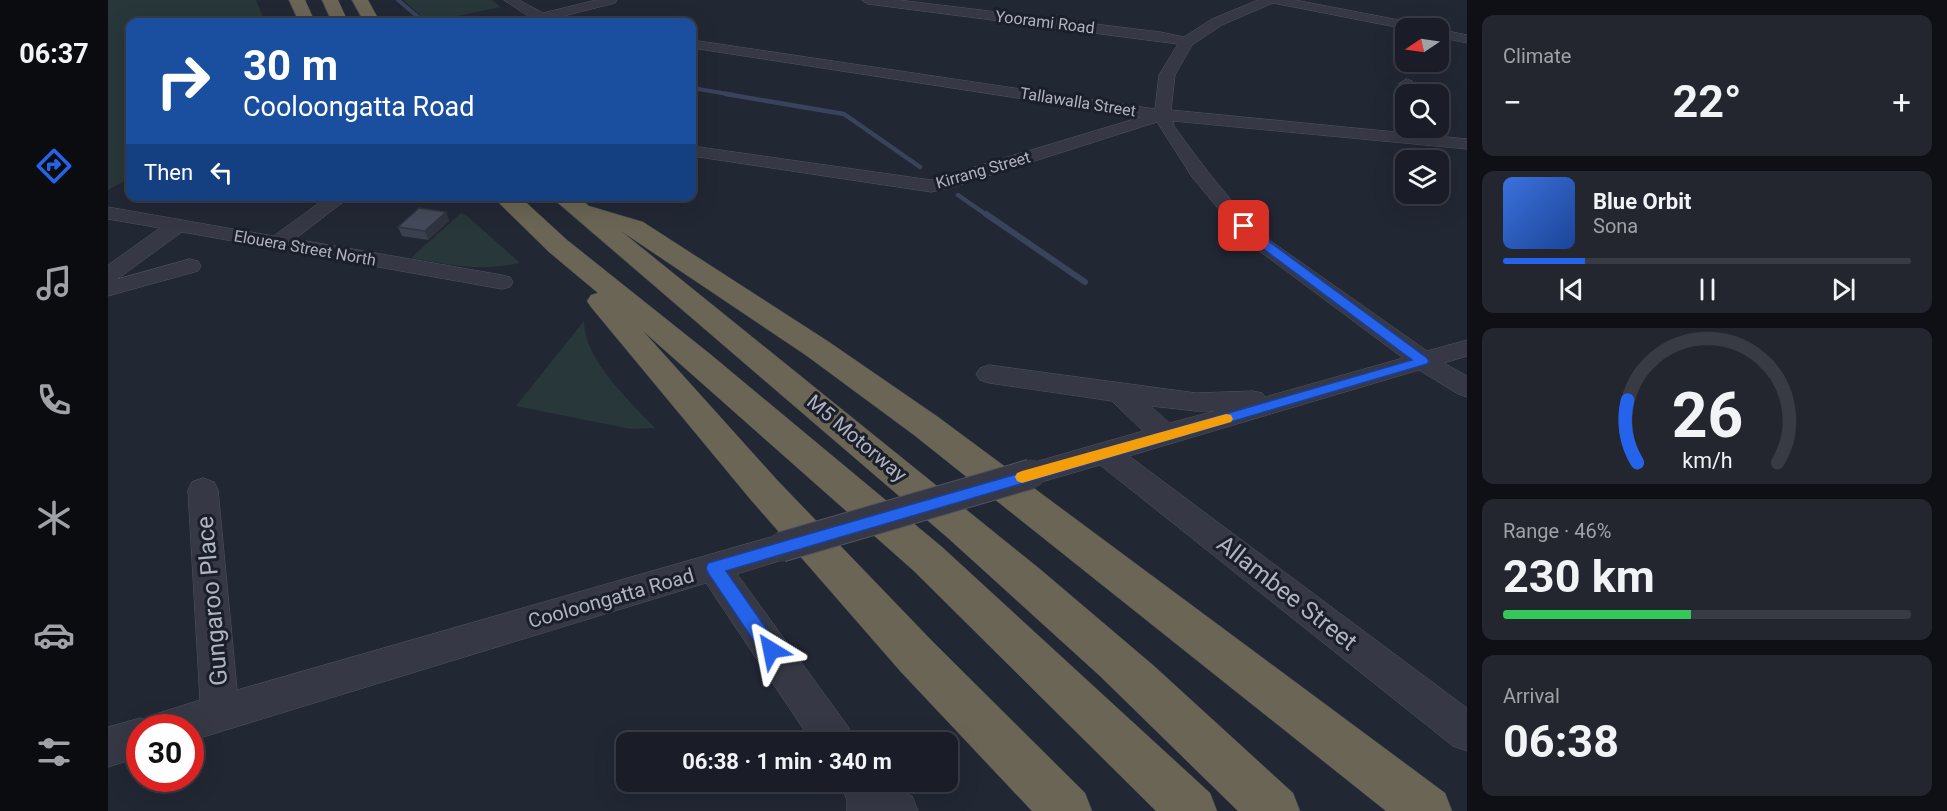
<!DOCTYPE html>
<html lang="en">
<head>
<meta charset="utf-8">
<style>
	:root { --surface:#1a1d27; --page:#23262f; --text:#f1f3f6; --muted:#9fa2a7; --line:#383b44; --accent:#2563eb }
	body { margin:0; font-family:Roboto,sans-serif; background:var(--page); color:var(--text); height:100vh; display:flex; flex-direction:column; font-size:22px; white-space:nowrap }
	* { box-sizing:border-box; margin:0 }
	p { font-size:20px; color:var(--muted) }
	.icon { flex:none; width:33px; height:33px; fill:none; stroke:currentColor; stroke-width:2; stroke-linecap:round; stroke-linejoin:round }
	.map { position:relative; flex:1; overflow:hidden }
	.details { display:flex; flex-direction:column; gap:15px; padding:15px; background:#0e1015; width:480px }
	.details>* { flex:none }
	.top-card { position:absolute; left:18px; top:18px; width:570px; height:183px; border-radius:12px; box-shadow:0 6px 24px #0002,0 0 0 2px var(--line); background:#1a4fa0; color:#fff; overflow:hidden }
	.needle { width:39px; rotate:257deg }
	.controls { position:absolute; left:1287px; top:18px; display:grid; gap:12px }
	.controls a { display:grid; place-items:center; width:54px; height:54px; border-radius:12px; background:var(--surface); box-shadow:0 6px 24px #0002,0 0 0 2px var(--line); font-size:30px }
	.speed { position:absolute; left:18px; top:714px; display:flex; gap:12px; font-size:30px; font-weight:700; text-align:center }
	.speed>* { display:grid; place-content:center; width:78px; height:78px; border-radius:50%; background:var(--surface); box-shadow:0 6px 24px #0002,0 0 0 2px var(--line); line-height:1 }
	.speed .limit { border:9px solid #d22; background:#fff; color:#111 }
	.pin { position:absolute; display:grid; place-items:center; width:51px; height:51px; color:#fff; margin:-26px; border-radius:12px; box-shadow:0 3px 9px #0006 }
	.me { position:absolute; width:66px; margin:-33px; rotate:325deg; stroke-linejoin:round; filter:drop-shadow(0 0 4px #0008) }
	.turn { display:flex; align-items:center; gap:21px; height:126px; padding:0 18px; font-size:27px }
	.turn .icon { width:78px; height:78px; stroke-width:2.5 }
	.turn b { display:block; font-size:42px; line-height:51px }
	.then { display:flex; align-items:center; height:57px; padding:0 18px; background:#0003; gap:12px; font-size:22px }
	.big { font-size:45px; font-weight:700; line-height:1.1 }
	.details .card { flex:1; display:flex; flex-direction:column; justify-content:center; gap:9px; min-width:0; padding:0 21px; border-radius:12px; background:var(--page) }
	.details .dial { align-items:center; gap:0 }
	.dial svg { height:156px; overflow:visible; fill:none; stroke:var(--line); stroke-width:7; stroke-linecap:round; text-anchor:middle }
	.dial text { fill:var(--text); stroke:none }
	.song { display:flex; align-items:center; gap:18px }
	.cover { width:72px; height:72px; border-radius:9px; background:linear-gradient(135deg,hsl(220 70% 55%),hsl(220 70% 35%)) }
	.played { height:6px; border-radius:3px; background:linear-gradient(90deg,var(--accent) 20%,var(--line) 20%) }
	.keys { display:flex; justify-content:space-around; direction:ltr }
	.heat { display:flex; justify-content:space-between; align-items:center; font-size:33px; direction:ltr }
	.charge { height:9px; border-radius:4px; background:linear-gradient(90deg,#34c759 46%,var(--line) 0) }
	.trip { position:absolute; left:508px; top:732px; width:342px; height:60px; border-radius:12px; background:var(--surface); box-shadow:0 6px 24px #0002,0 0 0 2px var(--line); font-weight:700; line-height:60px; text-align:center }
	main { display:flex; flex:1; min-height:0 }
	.menu { display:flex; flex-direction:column; width:108px; justify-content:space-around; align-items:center; background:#0a0c10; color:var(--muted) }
	.menu .icon { width:42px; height:42px }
	.menu .on { color:var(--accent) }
	.menu b { font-size:27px; color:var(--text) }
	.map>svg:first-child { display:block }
	.green { fill:#283739 }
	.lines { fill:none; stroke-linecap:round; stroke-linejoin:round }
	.stream-far2 { stroke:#3a435c; stroke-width:4 }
	.stream-far1 { stroke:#3a435c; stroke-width:4.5 }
	.stream { stroke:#3a435c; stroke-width:6 }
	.minor-casing { stroke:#505460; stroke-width:1 }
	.highway-casing { stroke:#404450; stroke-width:1 }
	.minor { fill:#363945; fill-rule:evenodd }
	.highway { fill:#6a6554; fill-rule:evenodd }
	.minor-bridge-casing { stroke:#505460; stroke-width:31; stroke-linecap:butt }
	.minor-bridge { stroke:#363945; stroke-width:29 }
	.wall { fill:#3a404d }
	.shaded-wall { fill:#30343e }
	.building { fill:#444a59; stroke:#30343e; stroke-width:1.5 }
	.route { fill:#2563eb; stroke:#184099; stroke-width:1.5 }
	.slow { fill:#f59e0b }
	.labels { text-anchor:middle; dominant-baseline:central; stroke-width:6; stroke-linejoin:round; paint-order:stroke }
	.far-street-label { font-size:16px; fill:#b0b4c2; stroke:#1b1f2a }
	.street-label { font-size:20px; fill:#b0b4c2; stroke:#1b1f2a }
	.near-street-label { font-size:24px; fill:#b0b4c2; stroke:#1b1f2a }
</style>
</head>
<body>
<main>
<nav class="menu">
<b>06:37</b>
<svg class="icon on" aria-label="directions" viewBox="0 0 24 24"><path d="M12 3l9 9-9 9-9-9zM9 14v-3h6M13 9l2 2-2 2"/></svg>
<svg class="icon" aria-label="music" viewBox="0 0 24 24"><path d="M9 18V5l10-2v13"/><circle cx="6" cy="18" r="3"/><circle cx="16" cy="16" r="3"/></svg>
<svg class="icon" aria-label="phone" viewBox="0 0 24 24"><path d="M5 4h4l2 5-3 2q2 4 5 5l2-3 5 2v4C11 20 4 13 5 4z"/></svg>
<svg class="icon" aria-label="climate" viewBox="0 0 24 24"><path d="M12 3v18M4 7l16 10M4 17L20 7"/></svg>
<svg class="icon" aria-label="car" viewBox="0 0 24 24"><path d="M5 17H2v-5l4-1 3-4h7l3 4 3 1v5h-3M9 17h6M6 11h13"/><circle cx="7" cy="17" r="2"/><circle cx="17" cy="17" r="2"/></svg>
<svg class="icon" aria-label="filters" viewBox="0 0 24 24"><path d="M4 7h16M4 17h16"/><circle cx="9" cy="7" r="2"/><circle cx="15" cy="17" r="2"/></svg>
</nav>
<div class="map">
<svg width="1359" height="811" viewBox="0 0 1359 811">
	<rect width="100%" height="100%" fill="#222734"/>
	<path class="green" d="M0,0H148L157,22H22V178L0,190Z
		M295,0H384L393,7L320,22Z
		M353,213L358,215L412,263C369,272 345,265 303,258Z
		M476,321C476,360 522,401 547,428L523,429L408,406Z"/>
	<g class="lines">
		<path class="stream-far2" d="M290,0L316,22
			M584,88L626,95"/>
		<path class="stream-far1" d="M618,94L736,114L812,167
			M850,195L880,216"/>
		<path class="stream" d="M878,214L977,282"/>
		<g class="minor-casing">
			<path id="minor" d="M396,0H411L435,13L488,0H509L507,3L444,19L446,22H410L411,19L421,17Z
				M754,0H791L1052,32L1076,37L1104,19L1150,0H1187L1317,25L1318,28L1298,29L1165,3L1114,25L1084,45L1067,75L1063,110L1359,139V149L1065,121L1066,126C1095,166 1124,205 1160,239L1319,351L1359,340V356L1336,363L1359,376V397L1350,394L1311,370L1021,456L1359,708V751L1345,746L992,465L923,485L913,482L908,474L913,466L1035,431L1004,401L881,383L872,380L868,374L872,368L881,365L1088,393L1145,391L1154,393L1157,397L1295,358L1146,247L1128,230L1084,177L1049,122L842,188L823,192L584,156V146L823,180L1033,117L584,48V40L1047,109L1051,75L1070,44L760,4ZM1043,406L1088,411H1107L1062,423Z
				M1330,29L1359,35V43L1330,37Z
				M1299,79L1304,81L1317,94H1301L1291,84Z
				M221,196H243L187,239L394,275L402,277L405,282L402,287L394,289L74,232L8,280L0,282V265L52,228L0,219V207L165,236Z
				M82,259L90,261L93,266L90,271L0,296V282Z
				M95,478L106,482L110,490L129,690L673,534L684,537L689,547L684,557L629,574L741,728L747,742H704L598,583L82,741V728H32V757L0,767V727L32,718L45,723L48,714L92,700L80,490L84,482Z
				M733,782H773L775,785L804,796L810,811H739V801Z"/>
		</g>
		<g class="highway-casing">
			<path id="highway" d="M181,0H197L207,22H191Z
				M214,0H230L240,22H224Z
				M244,0H260L272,22H256Z
				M384,196H411L459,240L602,354L834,547L1102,793L1109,811H1048L806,571L535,331L669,480L825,642L977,793L984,811H924L793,672L643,500L483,307L479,301L483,295L490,293L441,252Z
				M442,196H469L481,206L535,222L721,342L830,417L1337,793L1344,811H1278L806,435L699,356L513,231L933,570L1046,666L1185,793L1192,811H1130L992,676L840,538Z"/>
		</g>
		<use href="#minor" class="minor"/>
		<use href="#highway" class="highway"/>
		<g class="minor-bridge-casing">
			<path id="minor-bridge" d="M673,547L923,474"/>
		</g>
		<use href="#minor-bridge" class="minor-bridge"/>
	</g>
	<path class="wall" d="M338,212L341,221L320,240L294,236L290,227Z"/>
	<path class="shaded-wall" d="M338,212L341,221L320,240L317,231Z"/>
	<path class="building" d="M311,208L338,212L317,231L290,227Z"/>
	<path class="route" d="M1136,223L1319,358L1321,361L1319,364L618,571L669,644L672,650L669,656L663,658L656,656L600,573L598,568L600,563L1304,360L1150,245L1130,226Z"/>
	<path class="slow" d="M1118,414L1123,415L1125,419L1123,422L914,483L909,481L907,477L909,473L914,471Z"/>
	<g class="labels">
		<g class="far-street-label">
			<text transform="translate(937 22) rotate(7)">Yoorami Road</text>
			<text transform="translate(970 102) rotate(9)">Tallawalla Street</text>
			<text transform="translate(875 170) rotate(-16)">Kirrang Street</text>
			<text transform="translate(197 248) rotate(10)">Elouera Street North</text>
		</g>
		<g class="street-label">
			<text transform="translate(749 438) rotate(40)">M5 Motorway</text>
			<text transform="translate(503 598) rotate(-16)">Cooloongatta Road</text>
		</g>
		<g class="near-street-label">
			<text transform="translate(1179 593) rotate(38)">Allambee Street</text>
			<text transform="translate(104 601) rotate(-95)">Gungaroo Place</text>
		</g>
	</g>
</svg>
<div class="controls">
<a><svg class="needle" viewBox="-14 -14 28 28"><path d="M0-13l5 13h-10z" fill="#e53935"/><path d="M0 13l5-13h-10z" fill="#9fa2a7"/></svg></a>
<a><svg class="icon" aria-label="search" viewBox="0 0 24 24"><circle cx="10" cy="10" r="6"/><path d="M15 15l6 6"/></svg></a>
<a><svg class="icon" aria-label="layers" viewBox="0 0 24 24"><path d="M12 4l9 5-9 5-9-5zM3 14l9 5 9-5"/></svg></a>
</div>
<div class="speed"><div class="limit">30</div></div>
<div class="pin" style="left:1136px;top:226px;background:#d93025"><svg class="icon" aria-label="arrive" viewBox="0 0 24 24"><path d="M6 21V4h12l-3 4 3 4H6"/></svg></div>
<svg class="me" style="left:663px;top:650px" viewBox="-20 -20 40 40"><path d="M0-17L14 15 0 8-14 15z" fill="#2563eb" stroke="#fff" stroke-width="4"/></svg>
<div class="trip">06:38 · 1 min · 340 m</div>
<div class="top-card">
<div class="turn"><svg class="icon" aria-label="right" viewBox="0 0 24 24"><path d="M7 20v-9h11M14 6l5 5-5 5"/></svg><div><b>30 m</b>Cooloongatta Road</div></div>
<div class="then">Then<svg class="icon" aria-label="left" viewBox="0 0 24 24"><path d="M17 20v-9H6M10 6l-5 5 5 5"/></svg></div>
</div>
</div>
<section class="details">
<div class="card"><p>Climate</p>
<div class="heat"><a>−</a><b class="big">22°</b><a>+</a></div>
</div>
<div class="card">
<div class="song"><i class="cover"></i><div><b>Blue Orbit</b><p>Sona</p></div></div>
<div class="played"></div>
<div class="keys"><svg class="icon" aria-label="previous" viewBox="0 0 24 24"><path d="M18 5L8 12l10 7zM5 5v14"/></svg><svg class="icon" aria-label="pause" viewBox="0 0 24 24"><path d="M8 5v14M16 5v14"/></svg><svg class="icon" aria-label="next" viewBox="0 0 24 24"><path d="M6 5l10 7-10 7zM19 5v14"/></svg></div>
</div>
<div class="card dial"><svg viewBox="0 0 100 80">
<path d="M14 69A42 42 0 1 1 86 69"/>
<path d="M14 69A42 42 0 0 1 9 37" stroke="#2563eb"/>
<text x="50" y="56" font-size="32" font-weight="700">26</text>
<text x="50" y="72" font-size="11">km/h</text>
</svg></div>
<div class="card"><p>Range · 46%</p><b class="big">230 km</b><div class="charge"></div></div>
<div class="card"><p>Arrival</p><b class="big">06:38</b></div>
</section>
</main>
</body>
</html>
